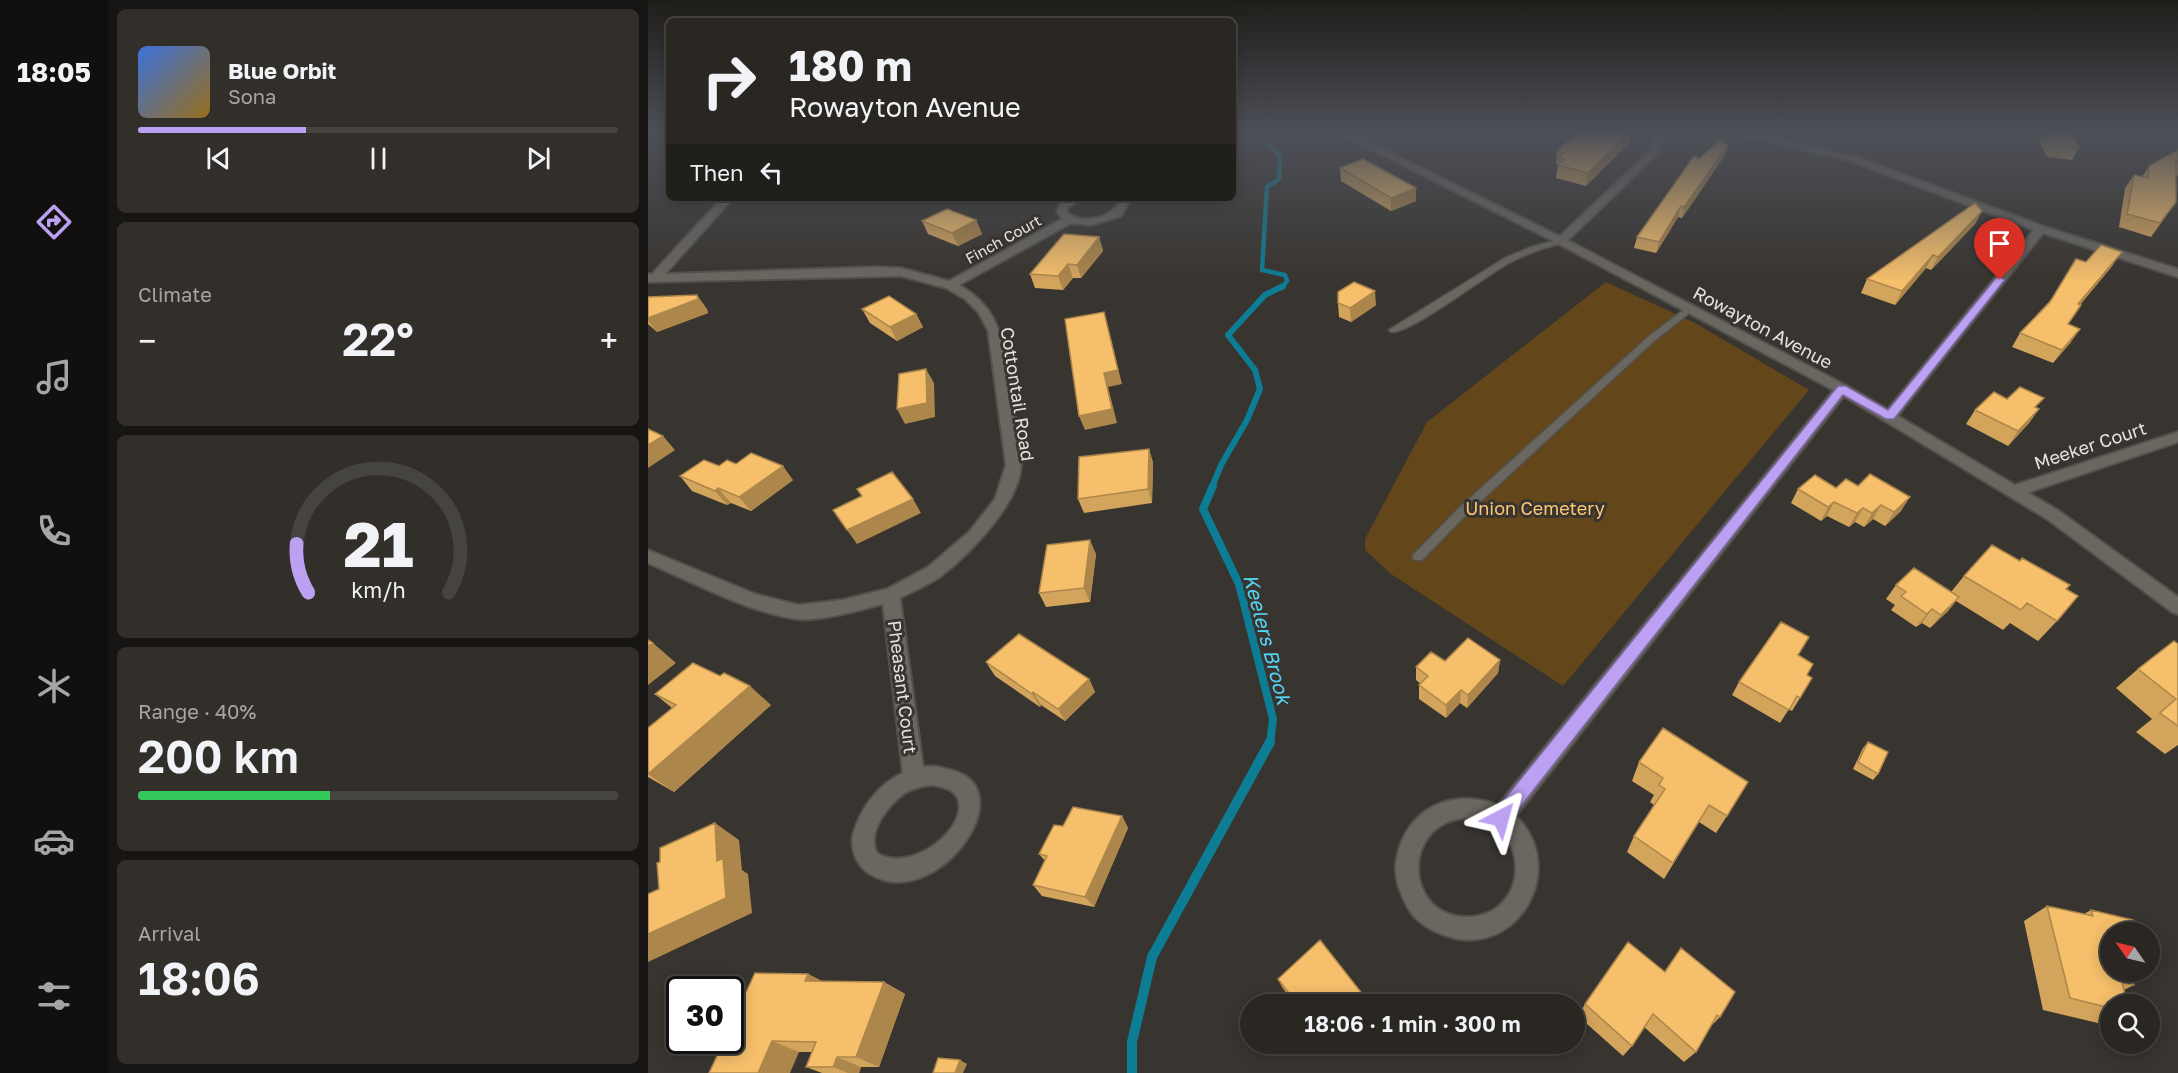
<!DOCTYPE html>
<html lang="en">
<head>
<meta charset="utf-8">
<style>
	:root { --surface:#2a2723; --page:#322f2b; --text:#f1f3f6; --muted:#a5a5a6; --line:#464441; --accent:#bca0f2 }
	body { margin:0; font-family:"Golos Text",sans-serif; background:var(--page); color:var(--text); height:100vh; display:flex; flex-direction:column; font-size:22px; white-space:nowrap }
	* { box-sizing:border-box; margin:0 }
	p { font-size:20px; color:var(--muted) }
	.icon { flex:none; width:33px; height:33px; fill:none; stroke:currentColor; stroke-width:2; stroke-linecap:round; stroke-linejoin:round }
	.map { position:relative; flex:1; overflow:hidden }
	.drawer { display:flex; flex-direction:column; gap:9px; padding:9px; background:#171513; width:540px }
	.drawer>* { flex:none }
	.hud { position:absolute; left:18px; top:18px; width:570px; height:183px; border-radius:9px; box-shadow:0 3px 15px #0003,0 0 0 2px var(--line); background:#2a2723; color:var(--text); overflow:hidden }
	.needle { width:39px; rotate:304deg }
	.fabs { position:absolute; left:1452px; top:922px; display:grid; gap:12px }
	.fabs a { display:grid; place-items:center; width:60px; height:60px; border-radius:50%; background:var(--surface); box-shadow:0 3px 15px #0003,0 0 0 2px var(--line); font-size:30px }
	.speed { position:absolute; left:18px; top:976px; display:flex; gap:12px; font-size:30px; font-weight:700; text-align:center }
	.speed>* { display:grid; place-content:center; width:78px; height:78px; border-radius:50%; background:var(--surface); box-shadow:0 3px 15px #0003,0 0 0 2px var(--line); line-height:1 }
	.speed .limit { border:3px solid #111; border-radius:9px; background:#fff; color:#111 }
	.pin { position:absolute; display:grid; place-items:center; width:51px; height:51px; color:#fff; margin:-62px -26px; border-radius:50% 50% 50% 0; rotate:-45deg; box-shadow:0 0 6px #0007 }
	.pin .icon { rotate:45deg }
	.me { position:absolute; width:66px; margin:-33px; rotate:39deg; stroke-linejoin:round; filter:drop-shadow(0 0 4px #0008) }
	.turn { display:flex; align-items:center; gap:21px; height:126px; padding:0 24px; font-size:27px }
	.turn .icon { width:78px; height:78px; stroke-width:2.5 }
	.turn b { display:block; font-size:42px; line-height:51px }
	.then { display:flex; align-items:center; height:57px; padding:0 24px; background:#0003; gap:12px; font-size:22px }
	.big { font-size:45px; font-weight:600; line-height:1.1 }
	.drawer .widget { flex:1; display:flex; flex-direction:column; justify-content:center; gap:9px; min-width:0; padding:0 21px; border-radius:9px; background:var(--page) }
	.drawer .dial { align-items:center; gap:0 }
	.dial svg { height:156px; overflow:visible; fill:none; stroke:var(--line); stroke-width:7; stroke-linecap:round; text-anchor:middle }
	.dial text { fill:var(--text); stroke:none }
	.song { display:flex; align-items:center; gap:18px }
	.cover { width:72px; height:72px; border-radius:9px; background:linear-gradient(135deg,hsl(220 70% 55%),hsl(40 70% 35%)) }
	.played { height:6px; border-radius:3px; background:linear-gradient(90deg,var(--accent) 35%,var(--line) 35%) }
	.keys { display:flex; justify-content:space-around; direction:ltr }
	.heat { display:flex; justify-content:space-between; align-items:center; font-size:33px; direction:ltr }
	.charge { height:9px; border-radius:4px; background:linear-gradient(90deg,#34c759 40%,var(--line) 0) }
	.trip { position:absolute; left:592px; top:994px; width:345px; height:60px; border-radius:30px; background:var(--surface); box-shadow:0 3px 15px #0003,0 0 0 2px var(--line); font-weight:600; line-height:60px; text-align:center }
	main { display:flex; flex:1; min-height:0 }
	.tab-bar { display:flex; flex-direction:column; width:108px; justify-content:space-around; align-items:center; background:#11100e; color:var(--muted) }
	.tab-bar .icon { width:42px; height:42px }
	.tab-bar .active { color:var(--accent) }
	.tab-bar b { font-size:27px; color:var(--text) }
	.map>svg:first-child { display:block }
	.green { fill:#63471b }
	.lines { fill:none; stroke-linecap:round; stroke-linejoin:round }
	.stream-far3 { stroke:#0c7d95; stroke-width:4.5 }
	.stream-far2 { stroke:#0c7d95; stroke-width:6 }
	.stream-far1 { stroke:#0c7d95; stroke-width:8 }
	.stream { stroke:#0c7d95; stroke-width:10 }
	.service-casing { stroke:#52504b; stroke-width:3 }
	.minor-casing { stroke:#52504b; stroke-width:4 }
	.tertiary-casing { stroke:#52504b; stroke-width:4 }
	.service { fill:#6a6660; fill-rule:evenodd }
	.minor { fill:#6a6660; fill-rule:evenodd }
	.tertiary { fill:#6a6660; fill-rule:evenodd }
	.wall { fill:#d3a45c }
	.shaded-wall { fill:#ac864b }
	.building { fill:#f5bf6b; stroke:#ac864b; stroke-width:1.5 }
	.route { fill:#bca0f2; stroke:#7a689d; stroke-width:1.5 }
	.labels { text-anchor:middle; dominant-baseline:central; stroke-width:6; stroke-linejoin:round; paint-order:stroke }
	.far-street-label { font-size:15px; fill:#e5e3df; stroke:#38342f }
	.street-label { font-size:18px; fill:#e5e3df; stroke:#38342f }
	.park-label { font-size:18px; fill:#fec774; stroke:#38342f }
	.water-label { font-size:20px; font-style:italic; fill:#55d5f5; stroke:#38342f }
</style>
</head>
<body>
<main>
<nav class="tab-bar">
<b>18:05</b>
<svg class="icon active" aria-label="directions" viewBox="0 0 24 24"><path d="M12 3l9 9-9 9-9-9zM9 14v-3h6M13 9l2 2-2 2"/></svg>
<svg class="icon" aria-label="music" viewBox="0 0 24 24"><path d="M9 18V5l10-2v13"/><circle cx="6" cy="18" r="3"/><circle cx="16" cy="16" r="3"/></svg>
<svg class="icon" aria-label="phone" viewBox="0 0 24 24"><path d="M5 4h4l2 5-3 2q2 4 5 5l2-3 5 2v4C11 20 4 13 5 4z"/></svg>
<svg class="icon" aria-label="climate" viewBox="0 0 24 24"><path d="M12 3v18M4 7l16 10M4 17L20 7"/></svg>
<svg class="icon" aria-label="car" viewBox="0 0 24 24"><path d="M5 17H2v-5l4-1 3-4h7l3 4 3 1v5h-3M9 17h6M6 11h13"/><circle cx="7" cy="17" r="2"/><circle cx="17" cy="17" r="2"/></svg>
<svg class="icon" aria-label="filters" viewBox="0 0 24 24"><path d="M4 7h16M4 17h16"/><circle cx="9" cy="7" r="2"/><circle cx="15" cy="17" r="2"/></svg>
</nav>
<section class="drawer">
<div class="widget">
<div class="song"><i class="cover"></i><div><b>Blue Orbit</b><p>Sona</p></div></div>
<div class="played"></div>
<div class="keys"><svg class="icon" aria-label="previous" viewBox="0 0 24 24"><path d="M18 5L8 12l10 7zM5 5v14"/></svg><svg class="icon" aria-label="pause" viewBox="0 0 24 24"><path d="M8 5v14M16 5v14"/></svg><svg class="icon" aria-label="next" viewBox="0 0 24 24"><path d="M6 5l10 7-10 7zM19 5v14"/></svg></div>
</div>
<div class="widget"><p>Climate</p>
<div class="heat"><a>−</a><b class="big">22°</b><a>+</a></div>
</div>
<div class="widget dial"><svg viewBox="0 0 100 80">
<path d="M14 69A42 42 0 1 1 86 69"/>
<path d="M14 69A42 42 0 0 1 8 44" stroke="#bca0f2"/>
<text x="50" y="56" font-size="32" font-weight="700">21</text>
<text x="50" y="72" font-size="11">km/h</text>
</svg></div>
<div class="widget"><p>Range · 40%</p><b class="big">200 km</b><div class="charge"></div></div>
<div class="widget"><p>Arrival</p><b class="big">18:06</b></div>
</section>
<div class="map">
<svg width="1530" height="1073" viewBox="0 0 1530 1073">
	<rect width="100%" height="100%" fill="#38342f"/>
	<path class="green" d="M958,282L1047,323L1161,390L915,686L743,574L717,550V539L779,422Z"/>
	<g class="lines">
		<path class="stream-far3" d="M603,132L624,147L632,156L631,179L619,187L614,270L637,275L639,281L634,288"/>
		<path class="stream-far2" d="M564,487L573,465L599,420L612,389L607,370L580,335L617,295L635,286"/>
		<path class="stream-far1" d="M565,486L555,509L591,584L625,719L622,744"/>
		<path class="stream" d="M484,1073V1042L504,957L622,742"/>
		<g class="service-casing">
			<path id="service" d="M913,239L917,241L916,243C898,247 880,253 863,262C839,274 763,334 743,332L741,330L857,258L883,247Z
				M1042,305L1047,308L1045,310L1006,341L819,514L774,560H766L764,557L766,554L811,508L1000,337Z"/>
		</g>
		<g class="minor-casing">
			<path id="minor" d="M1010,132H1020L1007,156L917,243H909V239L1000,153Z
				M1082,132H1099L1209,157L1397,227L1530,269V277L1395,233L1247,419H1237L1235,416L1237,413L1386,230L1202,161Z
				M1522,132H1530V136Z
				M74,198H85L17,274L228,267L253,268L301,281L414,219L409,212C411,199 422,198 433,198L420,208L419,212C433,225 460,219 470,204L466,198H476L480,204L473,216L442,225L423,223L311,285C351,308 353,335 360,377C364,404 373,437 373,463C374,501 321,555 293,576C280,585 265,591 252,598L275,767C286,765 296,768 306,771C376,792 287,914 222,874C209,866 202,850 205,835C212,809 230,784 255,773L235,604C212,610 171,622 148,619C97,611 47,583 0,563V550L107,594L150,605L194,600L239,589L280,567L321,532L347,499L358,465L340,330L330,312L317,299L298,288L253,276L0,282V274H4ZM284,785C293,787 304,788 309,797C324,825 264,875 229,853C218,832 241,804 257,793C266,788 274,786 284,785Z
				M1194,385L1201,389L1199,392L868,816C923,871 866,964 793,934C779,928 766,920 759,906C751,891 745,874 749,858C758,808 805,787 850,805L1189,386ZM819,818C885,821 883,917 819,917C755,917 753,821 819,818Z
				M1530,432V442L1367,497L1361,495L1359,491L1361,487Z"/>
		</g>
		<g class="tertiary-casing">
			<path id="tertiary" d="M689,132H701L917,239L1199,386L1411,511L1530,597V614L1524,612L1399,519L1189,392L909,243Z"/>
		</g>
		<use href="#service" class="service"/>
		<use href="#minor" class="minor"/>
		<use href="#tertiary" class="tertiary"/>
	</g>
	<path class="wall" d="M931,132H983L981,143L938,186L908,178L910,164H908L909,151Z
		M1396,132H1422L1431,147L1424,160L1399,157L1391,142Z
		M1080,145L1077,155L1034,218L1030,217L1008,253L986,248L989,237L1051,159Z
		M1530,150V176L1528,175V202L1503,237L1471,227L1477,188L1486,175L1494,177L1501,166Z
		M692,168L768,188V201L743,211L693,181Z
		M1334,211L1327,224L1283,270L1278,268L1247,305L1213,293L1219,279Z
		M328,220L334,234L310,246L280,234L274,221Z
		M451,237L455,251L433,278H425L415,290L387,288L382,274Z
		M1438,262L1465,265L1432,305L1420,324L1423,342L1405,363L1364,347L1372,333Z
		M0,297L59,309L60,313L9,332L0,324Z
		M690,303L728,305L703,322L691,317Z
		M214,309L268,314L275,327L249,341L222,323Z
		M1359,399L1391,409L1381,423L1360,446L1318,424L1327,410Z
		M501,449L505,463L504,503L436,513L430,499Z
		M88,464L145,480L103,511L83,503L79,505L44,491L32,476Z
		M1188,488L1253,511L1237,526L1225,519L1216,527L1207,522L1201,527L1179,516L1173,521L1143,503L1150,489Z
		M448,554L442,602L398,607L391,593Z
		M1316,576L1418,589L1409,621L1390,641L1362,623L1355,630L1308,601L1300,611L1282,628L1274,623L1268,627L1243,610L1247,605L1238,599L1248,585L1303,592Z
		M1530,644V745L1517,754L1488,732L1504,719L1468,688L1490,669Z
		M1150,655L1159,675L1152,698L1144,711L1141,709L1132,723L1084,695L1091,682Z
		M852,660L850,673L819,708L812,703L798,718L771,699V685L773,684L768,680V667L797,661Z
		M338,662L441,679L447,692L417,721L393,705L392,707L347,676Z
		M7,694L123,705L26,792L0,777V728L24,708Z
		M1220,742L1230,774L1225,780L1205,769L1215,748Z
		M991,762L1079,816L1068,833L1051,822L1016,879L979,852L986,836L1006,805L1002,802L1006,795L984,781Z
		M474,816L480,828L446,907L394,896L385,885L397,861L391,854L415,826Z
		M1399,906L1436,914L1443,910L1462,972H1486L1483,974L1486,985L1476,990L1462,1005V1021L1454,1024L1395,1010L1376,921Z
		M1033,948L1072,1017L1064,1025L1048,1052L1036,1062L996,1027L984,1046L975,1056L930,1016L937,1004L1016,972Z
		M160,974L174,981L236,982L257,994L231,1067H213L211,1073H174L158,1067L164,1052H151L61,1073Z
		M630,979L723,1005H647L634,987Z
		M676,1044H693L683,1054Z"/>
	<path class="shaded-wall" d="M982,132H983L981,143L938,186L940,173Z
		M1080,145L1077,155L1034,218L1036,207Z
		M768,188V201L743,211V198Z
		M1033,206L1030,217L1008,253L1011,242Z
		M1334,211L1327,224L1283,270L1290,257Z
		M328,220L334,234L310,246L304,233Z
		M451,237L455,251L433,278L429,265Z
		M1474,252L1465,265L1421,318L1430,304Z
		M1285,255L1278,268L1247,305L1254,291Z
		M420,264L425,278L415,290L410,276Z
		M727,291L728,305L703,322L702,308Z
		M49,295L59,309L60,313L9,332L0,321V318Z
		M456,312L474,384L460,387L469,423L437,430L431,416L456,373Z
		M268,314L275,327L249,341L242,327Z
		M1432,329L1423,342L1405,363L1414,350Z
		M278,369L286,383L287,417L257,424L249,409Z
		M1391,409L1381,423L1360,446L1370,431Z
		M15,436L27,450L0,468V445Z
		M501,449L505,463L504,503L500,489Z
		M135,466L145,480L103,511L91,497Z
		M70,488L83,503L79,505L67,491Z
		M1262,497L1253,511L1237,526L1246,512Z
		M265,499L273,513L209,544L199,530Z
		M1186,502L1179,516L1173,521L1180,507Z
		M1233,505L1225,519L1216,527L1224,513Z
		M1215,508L1207,522L1201,527L1209,513Z
		M442,540L448,554L442,602L436,588Z
		M1311,597L1300,611L1282,628L1293,615Z
		M1284,609L1274,623L1268,627L1279,614Z
		M5,643L28,663L0,685V646Z
		M852,660L850,673L819,708L820,695Z
		M441,679L447,692L417,721L410,709Z
		M102,686L123,705L26,792L0,774Z
		M813,690L812,703L798,718V705Z
		M385,692L393,705L392,707L384,694Z
		M474,816L480,828L446,907L437,897Z
		M67,823L91,840L94,870L100,874L104,913L0,962V934L69,861Z
		M160,974L184,987L157,981Z
		M236,982L257,994L231,1067L208,1057Z
		M124,1041L151,1052L142,1073H110Z
		M683,1044H693L683,1054L680,1047Z
		M189,1057L213,1067L211,1073H200L185,1067Z
		M312,1060L319,1064L315,1073H307Z"/>
	<path class="building" d="M931,132H982L940,173L910,165L917,159L911,157L915,153L909,151Z
		M1399,132H1422L1431,147L1406,145Z
		M1073,139L1080,145L1036,207L1033,206L1011,242L989,237L1046,156L1051,159Z
		M1530,150V161L1528,160V202L1512,223L1479,214L1486,175L1500,178L1501,166Z
		M715,159L768,188L743,198L692,168Z
		M1327,203L1334,211L1290,257L1285,255L1254,291L1219,279Z
		M299,209L328,220L304,233L274,221Z
		M416,234L451,237L429,265L420,264L410,276L382,274Z
		M1453,245L1474,252L1430,304L1433,305L1420,324L1432,329L1414,350L1372,333L1402,302L1428,259L1438,262Z
		M706,282L727,291L702,308L690,303V292Z
		M49,295L50,299L0,318V297Z
		M241,296L268,314L242,327L214,309Z
		M456,312L470,370L456,373L464,409L431,416L417,319Z
		M278,369L279,403L249,409L251,374Z
		M1372,387L1396,398L1387,407L1391,409L1370,431L1327,410L1346,392L1359,399Z
		M0,429L15,436L0,445Z
		M501,449L500,489L430,499L431,457Z
		M103,453L135,466L91,497L70,488L67,491L32,476L56,460L71,466L79,460L88,464Z
		M244,472L265,499L199,530L185,510L214,496L209,489Z
		M1222,474L1262,497L1246,512L1233,505L1224,513L1215,508L1209,513L1186,502L1180,507L1150,489L1167,475L1188,488L1198,479L1210,486Z
		M442,540L436,588L391,593L399,545Z
		M1344,545L1372,561L1374,558L1422,585L1418,589L1430,596L1409,621L1379,603L1373,610L1316,576Z
		M1266,568L1311,597L1293,615L1284,609L1279,614L1253,596L1258,592L1248,585Z
		M1133,622L1161,637L1150,655L1165,664L1159,675L1164,678L1152,698L1149,696L1141,710L1091,682Z
		M371,634L441,679L410,709L385,692L384,694L338,662Z
		M820,638L852,660L820,695L813,690L798,705L771,685L780,676L768,667L783,652L797,661Z
		M0,640L5,643L0,646Z
		M1526,641L1530,644V726L1512,713L1528,699L1490,669Z
		M45,663L72,676L76,673L102,686L0,774V728L28,705L7,694Z
		M1015,728L1100,782L1079,816L1061,805L1025,863L986,836L1017,789L1011,785L1015,778L991,762Z
		M1220,742L1240,752L1230,774L1210,762Z
		M425,807L474,816L437,897L385,885L399,856L391,854L406,825L415,826Z
		M67,823L69,861L75,858L78,898L0,934V894L11,889L9,863L12,862V848Z
		M1399,906L1445,916L1443,910L1485,920L1489,933H1462V972H1482L1486,985L1474,983L1480,1005H1462V1008L1422,998Z
		M672,940L723,1005H650L630,979Z
		M980,942L1017,972L1033,948L1087,992L1072,1017L1069,1015L1048,1052L1005,1014L984,1046L937,1004Z
		M107,973L160,974L157,981L236,982L208,1057H189L185,1067H158L168,1042L124,1041L110,1073H61L76,1041H82V1026Z
		M290,1058L312,1060L307,1073H285Z"/>
	<linearGradient id="sky" x2="0" y2="1"><stop stop-color="#1f1d1a"/><stop offset="0.47" stop-color="#4d5058"/><stop offset="1" stop-color="#4d5058" stop-opacity="0"/></linearGradient>
	<rect width="1530" height="282" fill="url(#sky)"/>
	<path class="route" d="M1352,277L1357,280L1355,282L1246,419H1238L1195,395L859,824L853,827L846,824L844,818L846,812L1190,386H1198L1240,410L1348,278Z"/>
	<g class="labels">
		<g class="far-street-label">
			<text transform="translate(355 239) rotate(-29)">Finch Court</text>
		</g>
		<g class="street-label">
			<text transform="translate(1115 327) rotate(28)">Rowayton Avenue</text>
			<text transform="translate(370 394) rotate(81)">Cottontail Road</text>
			<text transform="translate(1442 445) rotate(-18)">Meeker Court</text>
			<text transform="translate(255 687) rotate(83)">Pheasant Court</text>
		</g>
		<g class="park-label">
			<text x="887" y="508">Union Cemetery</text>
		</g>
		<g class="water-label">
			<text transform="translate(620 639) rotate(75)">Keelers Brook</text>
		</g>
	</g>
</svg>
<div class="fabs">
<a><svg class="needle" viewBox="-14 -14 28 28"><path d="M0-13l5 13h-10z" fill="#e53935"/><path d="M0 13l5-13h-10z" fill="#a5a5a6"/></svg></a>
<a><svg class="icon" aria-label="search" viewBox="0 0 24 24"><circle cx="10" cy="10" r="6"/><path d="M15 15l6 6"/></svg></a>
</div>
<div class="speed"><div class="limit">30</div></div>
<div class="pin" style="left:1352px;top:280px;background:#d93025"><svg class="icon" aria-label="arrive" viewBox="0 0 24 24"><path d="M6 21V4h12l-3 4 3 4H6"/></svg></div>
<svg class="me" style="left:853px;top:818px" viewBox="-20 -20 40 40"><path d="M0-17L14 15 0 8-14 15z" fill="#bca0f2" stroke="#fff" stroke-width="4"/></svg>
<div class="trip">18:06 · 1 min · 300 m</div>
<div class="hud">
<div class="turn"><svg class="icon" aria-label="right" viewBox="0 0 24 24"><path d="M7 20v-9h11M14 6l5 5-5 5"/></svg><div><b>180 m</b>Rowayton Avenue</div></div>
<div class="then">Then<svg class="icon" aria-label="left" viewBox="0 0 24 24"><path d="M17 20v-9H6M10 6l-5 5 5 5"/></svg></div>
</div>
</div>
</main>
</body>
</html>
